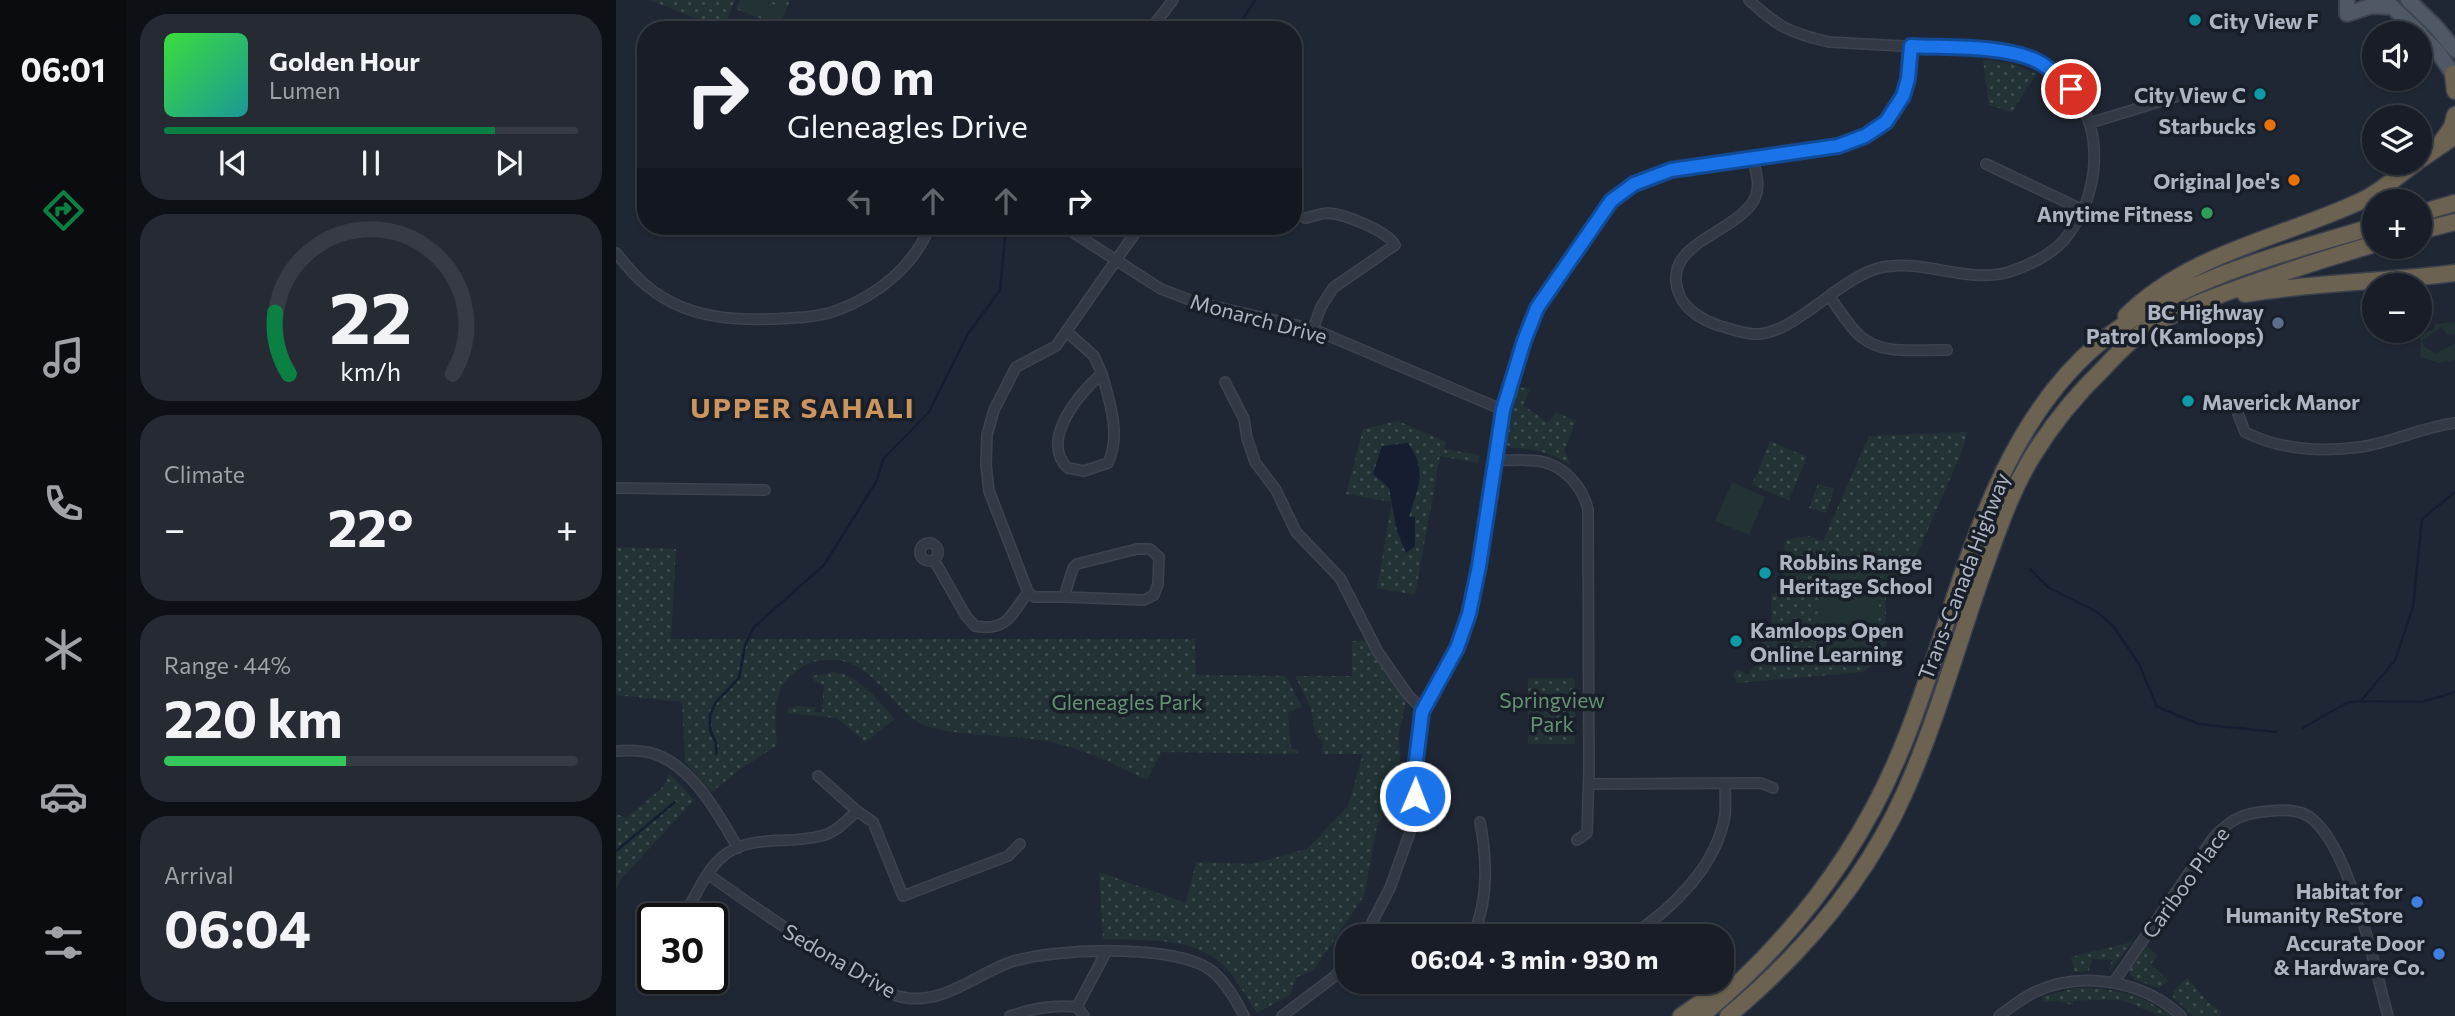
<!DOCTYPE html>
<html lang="en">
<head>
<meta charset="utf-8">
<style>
	:root { --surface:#181d27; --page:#252a33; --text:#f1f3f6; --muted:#9fa2a7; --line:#363b44; --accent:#0b8043 }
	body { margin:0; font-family:Commissioner,sans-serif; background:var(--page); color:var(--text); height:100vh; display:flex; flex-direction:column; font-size:26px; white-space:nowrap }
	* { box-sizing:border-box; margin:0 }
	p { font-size:23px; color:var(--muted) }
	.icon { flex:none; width:38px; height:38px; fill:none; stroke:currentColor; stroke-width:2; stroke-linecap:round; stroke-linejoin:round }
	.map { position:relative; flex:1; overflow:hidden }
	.side { display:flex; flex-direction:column; gap:14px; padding:14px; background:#0d1015; width:490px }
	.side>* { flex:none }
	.top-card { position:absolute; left:21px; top:21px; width:665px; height:214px; border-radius:28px; box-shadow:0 2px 5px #0004,0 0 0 2px var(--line); background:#181d27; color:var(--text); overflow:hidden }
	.buttons { position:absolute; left:1746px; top:21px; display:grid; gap:14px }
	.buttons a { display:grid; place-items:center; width:70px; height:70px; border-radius:50%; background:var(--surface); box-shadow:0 2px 5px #0004,0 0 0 2px var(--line); font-size:35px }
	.speed { position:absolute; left:21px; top:903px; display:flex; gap:14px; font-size:35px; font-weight:700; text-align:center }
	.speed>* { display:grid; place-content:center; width:91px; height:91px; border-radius:50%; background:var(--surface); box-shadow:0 2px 5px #0004,0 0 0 2px var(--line); line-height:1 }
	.speed .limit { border:4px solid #111; border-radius:10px; background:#fff; color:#111 }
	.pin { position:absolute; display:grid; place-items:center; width:60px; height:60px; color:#fff; margin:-30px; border:4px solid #fff; border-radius:50%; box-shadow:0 2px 7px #0007 }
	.me { position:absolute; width:77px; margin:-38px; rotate:1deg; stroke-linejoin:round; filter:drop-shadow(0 0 5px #0008) }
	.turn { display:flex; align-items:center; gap:24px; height:147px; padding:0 35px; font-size:32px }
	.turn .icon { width:91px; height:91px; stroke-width:2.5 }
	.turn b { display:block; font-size:49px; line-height:60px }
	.lanes { display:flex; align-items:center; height:66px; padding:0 35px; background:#0003; justify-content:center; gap:35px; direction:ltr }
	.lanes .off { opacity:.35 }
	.big { font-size:52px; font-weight:700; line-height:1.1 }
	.side .tile { flex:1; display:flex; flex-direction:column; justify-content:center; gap:10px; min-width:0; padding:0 24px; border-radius:28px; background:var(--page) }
	.side .dial { align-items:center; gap:0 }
	.dial svg { height:182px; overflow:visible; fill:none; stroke:var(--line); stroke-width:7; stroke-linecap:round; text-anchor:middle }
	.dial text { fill:var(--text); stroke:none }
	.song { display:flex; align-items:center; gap:21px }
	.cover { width:84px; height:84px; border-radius:10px; background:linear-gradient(135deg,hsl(120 70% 55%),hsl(180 70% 35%)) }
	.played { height:7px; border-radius:4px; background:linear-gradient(90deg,var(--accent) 80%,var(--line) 80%) }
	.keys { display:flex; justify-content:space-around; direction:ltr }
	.heat { display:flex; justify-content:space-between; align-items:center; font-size:38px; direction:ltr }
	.charge { height:10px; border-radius:5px; background:linear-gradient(90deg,#34c759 44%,var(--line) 0) }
	.trip { position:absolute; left:719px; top:924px; width:399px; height:70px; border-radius:28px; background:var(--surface); box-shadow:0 2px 5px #0004,0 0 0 2px var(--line); font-weight:700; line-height:70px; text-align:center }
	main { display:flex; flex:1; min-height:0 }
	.tab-bar { display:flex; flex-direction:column; width:126px; justify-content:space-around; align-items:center; background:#0a0c10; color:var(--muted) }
	.tab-bar .icon { width:49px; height:49px }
	.tab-bar .selected { color:var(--accent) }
	.tab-bar b { font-size:32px; color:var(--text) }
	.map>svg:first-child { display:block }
	.grass { fill:url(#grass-dots) }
	.garden { fill:#223235 }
	.water { fill:#151e31 }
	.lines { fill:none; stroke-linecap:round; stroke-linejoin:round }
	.stream { stroke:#151e31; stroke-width:2.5 }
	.street-casing { stroke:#3d434f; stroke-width:12 }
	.primary-casing { stroke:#3d434f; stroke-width:18 }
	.highway-casing { stroke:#3b414c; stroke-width:19 }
	.street { stroke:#333a45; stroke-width:9 }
	.primary { stroke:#515865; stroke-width:14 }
	.highway { stroke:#6b6251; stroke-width:16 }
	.route-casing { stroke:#114b97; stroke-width:18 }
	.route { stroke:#1a73e8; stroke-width:12 }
	.culture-dot { fill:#0f9aa8; stroke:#191f29; stroke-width:2.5 }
	.food-dot { fill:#e8710a; stroke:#191f29; stroke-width:2.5 }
	.leisure-dot { fill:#2e9e5b; stroke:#191f29; stroke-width:2.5 }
	.service-dot { fill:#5c6f8a; stroke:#191f29; stroke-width:2.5 }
	.shop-dot { fill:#3f7fe0; stroke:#191f29; stroke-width:2.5 }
	.labels { text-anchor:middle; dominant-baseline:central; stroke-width:7; stroke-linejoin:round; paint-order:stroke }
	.poi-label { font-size:21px; font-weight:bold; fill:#adb4c2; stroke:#191f29; text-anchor:end }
	.street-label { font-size:21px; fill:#adb4c2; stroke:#191f29 }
	.park-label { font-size:21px; fill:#679173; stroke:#191f29 }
	.district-label { font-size:28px; font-weight:bold; letter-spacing:2px; fill:#cc955f; stroke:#191f29 }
</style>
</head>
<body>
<main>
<nav class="tab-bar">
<b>06:01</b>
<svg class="icon selected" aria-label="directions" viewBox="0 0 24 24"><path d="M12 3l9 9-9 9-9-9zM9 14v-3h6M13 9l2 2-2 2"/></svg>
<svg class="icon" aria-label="music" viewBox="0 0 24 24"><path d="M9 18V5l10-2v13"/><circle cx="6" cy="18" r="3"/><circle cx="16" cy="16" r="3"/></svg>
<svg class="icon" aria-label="phone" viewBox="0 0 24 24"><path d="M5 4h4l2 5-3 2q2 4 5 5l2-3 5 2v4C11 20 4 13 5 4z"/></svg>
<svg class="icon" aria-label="climate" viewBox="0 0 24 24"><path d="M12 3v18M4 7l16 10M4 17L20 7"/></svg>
<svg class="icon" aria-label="car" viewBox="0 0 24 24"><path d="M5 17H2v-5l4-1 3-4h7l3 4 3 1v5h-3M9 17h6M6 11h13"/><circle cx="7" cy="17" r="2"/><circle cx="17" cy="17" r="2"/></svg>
<svg class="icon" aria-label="filters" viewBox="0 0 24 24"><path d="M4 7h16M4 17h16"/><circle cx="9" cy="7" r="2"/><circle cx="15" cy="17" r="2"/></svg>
</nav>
<section class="side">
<div class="tile">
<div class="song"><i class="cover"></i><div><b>Golden Hour</b><p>Lumen</p></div></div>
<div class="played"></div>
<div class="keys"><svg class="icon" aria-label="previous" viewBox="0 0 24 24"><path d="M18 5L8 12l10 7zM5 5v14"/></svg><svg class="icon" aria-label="pause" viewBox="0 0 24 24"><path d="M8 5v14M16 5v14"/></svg><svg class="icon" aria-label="next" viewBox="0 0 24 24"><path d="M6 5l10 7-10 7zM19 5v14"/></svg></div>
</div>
<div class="tile dial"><svg viewBox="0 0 100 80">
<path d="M14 69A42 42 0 1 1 86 69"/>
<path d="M14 69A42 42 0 0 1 8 42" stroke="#0b8043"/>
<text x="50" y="56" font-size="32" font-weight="700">22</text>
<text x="50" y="72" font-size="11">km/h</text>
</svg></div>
<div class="tile"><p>Climate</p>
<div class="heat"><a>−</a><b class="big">22°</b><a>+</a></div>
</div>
<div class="tile"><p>Range · 44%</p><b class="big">220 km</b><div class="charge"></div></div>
<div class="tile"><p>Arrival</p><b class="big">06:04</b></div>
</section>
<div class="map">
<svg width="1839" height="1016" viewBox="0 0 1839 1016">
	<defs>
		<pattern id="grass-dots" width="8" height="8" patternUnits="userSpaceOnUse" patternTransform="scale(1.75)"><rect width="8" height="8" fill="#223235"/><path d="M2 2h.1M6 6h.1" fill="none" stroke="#3f4d51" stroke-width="1.8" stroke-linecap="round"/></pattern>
	</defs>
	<rect width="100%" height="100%" fill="#202734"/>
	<path class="grass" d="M33,0H119L107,29Z
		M124,0H174L164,26L120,9Z
		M1367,60L1395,63L1420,74L1396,112L1373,105Z
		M902,387L914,389L907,405L932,423L940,412L960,421L948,451L955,465C934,452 917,448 893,448L889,443Z
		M782,421L830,442L828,449L864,455L862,463L824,456L799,595L761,588L776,502L730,494L747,429Z
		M1351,432L1348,446L1299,559L1281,572L1270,598V647L1264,660L1247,672L1121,683L1117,674L1121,669L1132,674L1152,653L1146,642L1156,630L1155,594L1166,591L1169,540L1192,536L1207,541L1253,436Z
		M1154,441L1191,457L1173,500L1136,485Z
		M1202,484L1218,489L1210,513L1193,508Z
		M0,547L60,549L55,639H579L580,675L670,676L686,707L672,712L675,748L681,750L682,754L545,752L531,780C496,763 463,746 424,740C388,734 344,737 310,726C273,709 257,656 210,660C199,660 189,664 180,671C155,690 159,717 161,745L122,771L96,792L69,762L66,702L0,695Z
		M736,641H757L792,694L783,733L784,760L771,811L761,826L748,896L697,971L681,977L674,995L641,1013C631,998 622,982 610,968C579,935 529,941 487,939L483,872L570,903L580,862L636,864L691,849L732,806L747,754H706L707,742L699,734L695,708L679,676H736Z
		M217,672C244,675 261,700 279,719L249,742L221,718L171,713L173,708L180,706L199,707V712H206L208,686L197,680L196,676Z
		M912,678H959V744H912Z
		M53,773L78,800L5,879L0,889V814L11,818L48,786Z
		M1516,942L1493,972L1496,960L1476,959L1473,971L1459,972L1455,957Z
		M1530,945L1542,956L1535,964L1553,981L1542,988L1518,979L1514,974V968Z
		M1571,978L1595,1005L1606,1011L1604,1016H1577L1556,996L1558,990Z
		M1459,988C1495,987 1526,994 1555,1016C1535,1016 1521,1003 1502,1000C1488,998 1471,1001 1457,1001V1005L1442,1001L1428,1002L1426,997Z"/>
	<path class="garden" d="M126,0H145L170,9L164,23L124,7Z
		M1839,322V334H1830L1826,327L1805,341L1809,347L1819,353L1839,344V360L1823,363L1804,357L1805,341L1803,335L1818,329L1819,324Z
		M1116,482L1149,497L1133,535L1099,521Z
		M1204,562L1265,565L1261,654L1200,651Z"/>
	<path class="water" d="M792,443C812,472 802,486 793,517H799V546L790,553L781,531L773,488L757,474L766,446Z"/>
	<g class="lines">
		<path class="stream" d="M620,30L639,0
			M1414,569L1433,588L1481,612L1497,626L1523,664L1541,707L1583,724L1660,732
			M1745,701L1779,660L1797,607L1806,519L1839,492
			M1687,728L1730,703L1745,701L1806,702L1839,692
			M100,754V743L94,730V715L100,702L123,678L129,645L138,627L208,565L260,482L268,458L313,412L352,334L384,290L390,227
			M0,851L59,802"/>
		<g class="street-casing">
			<path id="street" d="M1133,0C1162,27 1174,33 1213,42L1397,52C1419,60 1438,70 1454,88C1491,132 1483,198 1448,240C1435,255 1412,266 1393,272C1350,284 1310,259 1267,267C1223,276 1178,337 1137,334C1125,333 1112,328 1101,325C1087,320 1070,310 1064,296C1041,244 1119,234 1138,200C1145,187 1140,172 1137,159
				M534,30L557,0
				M1474,123L1562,96
				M677,139H679
				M1370,164L1467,210
				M689,218C696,217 705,213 712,213C729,214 771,231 779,245L717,288L705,307L697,329
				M447,226L545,289L579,302L697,329L887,410
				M0,253C17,274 30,289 55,302C86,318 120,320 154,319C176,318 201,318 222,310C262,295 298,266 314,226
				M1213,296C1223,309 1232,325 1244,336C1267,356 1302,349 1331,350
				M450,331L478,356L486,374C463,392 423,442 452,468L468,471L492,463C505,436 494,402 486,374
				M609,382L628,419L631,438L639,462L660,490L680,532L724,578L762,652L792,695L803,706L806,712
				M1622,414L1629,432C1664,450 1706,452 1745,447C1777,442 1807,427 1839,423
				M879,460C893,461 909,459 923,461C948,465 966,486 972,509L973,770L971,833L961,840
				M0,488L149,490
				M304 552a9 9 0 1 1 18 0a9 9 0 1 1-18 0Z
				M521,549H534L543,557L542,584L538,595L528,600L448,597L457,568L461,564Z
				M318,560L350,616L359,626C391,632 395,615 412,592
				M448,597H418L412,592L373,491L370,465L371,435L378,410L400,367L440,346L524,226
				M0,751C13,750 26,750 39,754C78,768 102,814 122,848
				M202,776L241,811L257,822L287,896L392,856L404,844
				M973,784L1145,783L1157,788
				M93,875C136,906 180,935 225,964C245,977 267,995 291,998C330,1003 360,974 395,962C437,948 557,944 593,969C608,979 620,1000 628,1016
				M66,919C78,900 88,873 105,858C132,833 172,845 205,836C219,833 230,821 241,811
				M749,936L774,888L794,832L806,712L841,648L853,614L887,410L908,341L921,308L995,201L1018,184L1055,170L1222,146L1249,136L1270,122L1288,97L1292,79L1295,46
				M856,936C873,903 871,858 864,822
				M1015,936C1056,909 1101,866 1109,815C1110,805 1109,793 1109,783
				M1498,982L1598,837C1616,818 1628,813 1654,811C1663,810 1677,810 1686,813C1732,830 1759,971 1772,1016
				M461,1007L490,952
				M394,1016C417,1009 436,1004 461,1007L468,1016
				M666,1016L719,976L732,960
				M1383,1016C1395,1007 1406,998 1419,992C1466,970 1528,981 1565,1016"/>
		</g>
		<g class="primary-casing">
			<path id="primary" d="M1731,0V14L1755,6L1777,7
				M1792,0L1819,26L1839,50
				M1772,3L1804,33
				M1804,34L1822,52L1839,77"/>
		</g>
		<g class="highway-casing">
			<path id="highway" d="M1837,74L1839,91
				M1826,141L1836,127L1839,115
				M1804,160L1839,136
				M1804,213L1839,203
				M1804,231L1839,222
				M1629,294C1699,282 1769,282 1839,273
				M1510,316C1573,253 1669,237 1747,200C1765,191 1783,175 1800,163
				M1065,1016L1100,992
				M1085,1016C1177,940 1248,846 1291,735C1343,605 1370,438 1482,344C1561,279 1663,255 1759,226
				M1112,1016C1185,955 1250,880 1289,792C1320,722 1341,647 1366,575C1380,536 1394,493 1416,457C1435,426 1460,395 1486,370C1498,357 1511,343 1525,333C1560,310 1597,297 1637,283C1677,269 1718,256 1759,244"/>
		</g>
		<use href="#street" class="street"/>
		<use href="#primary" class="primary"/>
		<use href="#highway" class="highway"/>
	</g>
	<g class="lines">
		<g class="route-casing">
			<path id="route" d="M799,796L800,761L806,712L841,648L853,614L863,566L887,410L908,341L921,308L995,201L1018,184L1055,170L1222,146L1249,136L1270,122L1287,96L1292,79L1295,46C1332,48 1388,45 1421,61C1434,67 1444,79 1455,89"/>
		</g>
		<use href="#route" class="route"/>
	</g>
	<g class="culture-dot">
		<circle cx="1579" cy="20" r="7"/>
		<circle cx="1644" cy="94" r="7"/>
		<circle cx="1572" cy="401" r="7"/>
		<circle cx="1149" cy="573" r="7"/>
		<circle cx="1120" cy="641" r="7"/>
	</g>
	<g class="food-dot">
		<circle cx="1654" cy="125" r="7"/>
		<circle cx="1678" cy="180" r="7"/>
	</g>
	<circle class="leisure-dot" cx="1591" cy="213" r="7"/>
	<circle class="service-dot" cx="1662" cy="323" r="7"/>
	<g class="shop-dot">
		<circle cx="1801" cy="902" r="7"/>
		<circle cx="1823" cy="954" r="7"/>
	</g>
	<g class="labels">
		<g class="poi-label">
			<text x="1593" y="20" text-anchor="start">City View F</text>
			<text x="1630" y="94">City View C</text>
			<text x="1640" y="125">Starbucks</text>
			<text x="1664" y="180">Original Joe's</text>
			<text x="1577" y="213">Anytime Fitness</text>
			<text x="1648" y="311">BC Highway<tspan x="1648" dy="24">Patrol (Kamloops)</tspan></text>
			<text x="1586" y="401" text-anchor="start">Maverick Manor</text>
			<text x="1163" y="561" text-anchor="start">Robbins Range<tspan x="1163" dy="24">Heritage School</tspan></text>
			<text x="1134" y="629" text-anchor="start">Kamloops Open<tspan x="1134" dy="24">Online Learning</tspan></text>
			<text x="1787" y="890">Habitat for<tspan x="1787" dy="24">Humanity ReStore</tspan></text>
			<text x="1809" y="942">Accurate Door<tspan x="1809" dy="24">&amp; Hardware Co.</tspan></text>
		</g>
		<g class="street-label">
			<text transform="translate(643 318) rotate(15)">Monarch Drive</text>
			<text transform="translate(1347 576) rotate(-69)">Trans-Canada Highway</text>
			<text transform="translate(1569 882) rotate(-54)">Cariboo Place</text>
			<text transform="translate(224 960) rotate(30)">Sedona Drive</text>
		</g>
		<g class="park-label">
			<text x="936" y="699">Springview<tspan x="936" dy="24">Park</tspan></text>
			<text x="511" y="701">Gleneagles Park</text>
		</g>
		<g class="district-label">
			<text x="187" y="407">UPPER SAHALI</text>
		</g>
	</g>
</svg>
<div class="buttons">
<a><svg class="icon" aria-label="sound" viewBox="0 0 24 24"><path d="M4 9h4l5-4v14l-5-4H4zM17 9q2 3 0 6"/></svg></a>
<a><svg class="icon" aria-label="layers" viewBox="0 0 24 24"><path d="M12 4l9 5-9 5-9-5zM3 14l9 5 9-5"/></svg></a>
<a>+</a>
<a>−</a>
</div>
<div class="speed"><div class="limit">30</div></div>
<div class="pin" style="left:1455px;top:89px;background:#d93025"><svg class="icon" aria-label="arrive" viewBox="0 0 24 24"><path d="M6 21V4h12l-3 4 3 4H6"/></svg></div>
<svg class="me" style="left:799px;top:796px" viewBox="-20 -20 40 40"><circle r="17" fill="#1a73e8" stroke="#fff" stroke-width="3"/><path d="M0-11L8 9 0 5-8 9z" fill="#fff"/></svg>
<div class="trip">06:04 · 3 min · 930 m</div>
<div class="top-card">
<div class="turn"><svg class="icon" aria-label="right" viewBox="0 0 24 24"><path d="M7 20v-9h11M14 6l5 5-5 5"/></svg><div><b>800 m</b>Gleneagles Drive</div></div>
<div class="lanes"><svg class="icon off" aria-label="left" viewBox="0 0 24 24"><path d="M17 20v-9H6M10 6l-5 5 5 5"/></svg><svg class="icon off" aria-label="ahead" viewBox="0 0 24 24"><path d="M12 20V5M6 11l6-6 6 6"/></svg><svg class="icon off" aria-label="ahead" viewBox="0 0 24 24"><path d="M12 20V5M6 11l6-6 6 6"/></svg><svg class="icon" aria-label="right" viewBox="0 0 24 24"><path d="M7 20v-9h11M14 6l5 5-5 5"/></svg></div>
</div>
</div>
</main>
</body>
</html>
